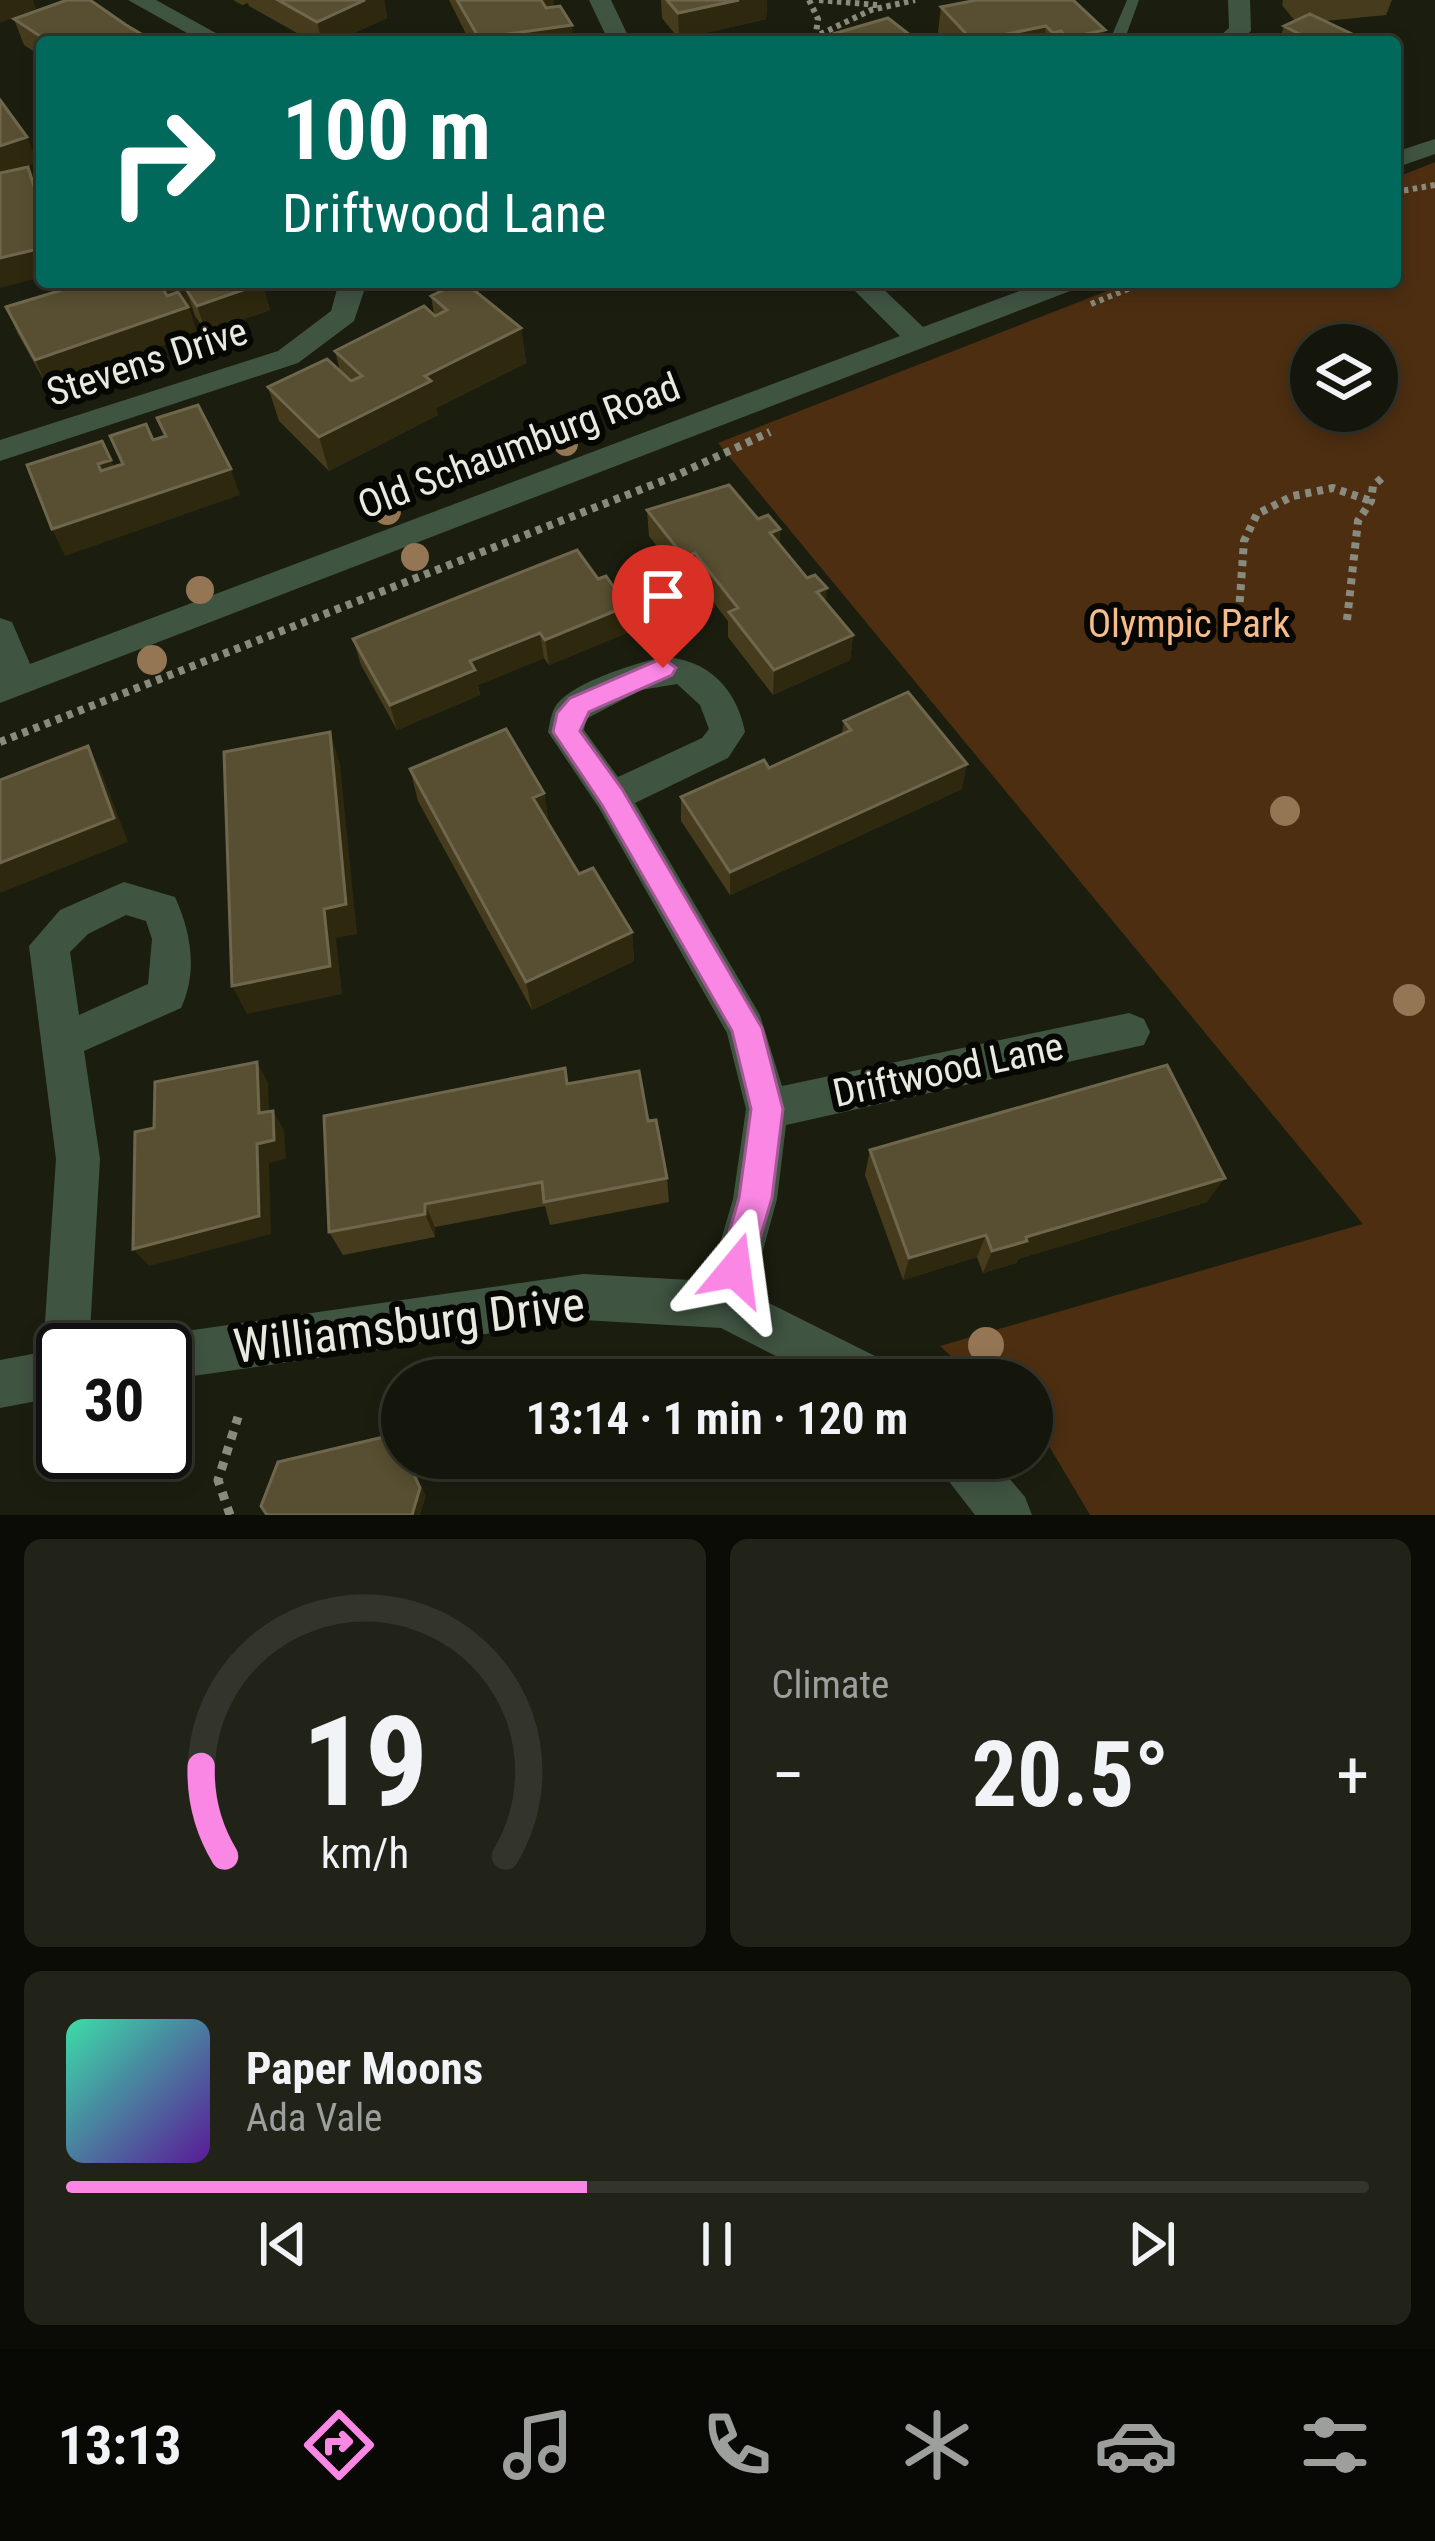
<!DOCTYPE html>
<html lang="en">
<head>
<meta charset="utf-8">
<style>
	:root { --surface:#14160b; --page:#212319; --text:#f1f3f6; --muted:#9d9f9d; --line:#33352c; --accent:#fb87e5 }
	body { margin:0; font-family:"Roboto Condensed",sans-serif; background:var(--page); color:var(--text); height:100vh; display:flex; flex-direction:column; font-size:45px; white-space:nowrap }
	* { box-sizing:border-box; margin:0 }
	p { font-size:39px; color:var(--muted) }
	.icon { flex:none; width:66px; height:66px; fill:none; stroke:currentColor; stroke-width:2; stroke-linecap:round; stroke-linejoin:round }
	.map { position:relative; height:1515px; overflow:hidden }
	.details { display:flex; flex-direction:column; gap:24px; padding:24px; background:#0b0c06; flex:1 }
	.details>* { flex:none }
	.guide { position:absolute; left:36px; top:36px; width:1365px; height:252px; border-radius:12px; box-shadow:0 6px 18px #0003,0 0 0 3px var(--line); background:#00695c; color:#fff; overflow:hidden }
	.controls { position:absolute; left:1290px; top:324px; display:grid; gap:24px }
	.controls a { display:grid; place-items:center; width:108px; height:108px; border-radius:50%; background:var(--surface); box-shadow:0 6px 18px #0003,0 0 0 3px var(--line); font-size:60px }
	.speed { position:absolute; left:36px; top:1323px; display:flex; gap:24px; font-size:60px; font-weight:700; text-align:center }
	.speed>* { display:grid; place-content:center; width:156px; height:156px; border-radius:50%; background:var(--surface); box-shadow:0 6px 18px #0003,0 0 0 3px var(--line); line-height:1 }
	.speed .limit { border:6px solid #111; border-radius:18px; background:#fff; color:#111 }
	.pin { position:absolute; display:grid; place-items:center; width:102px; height:102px; color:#fff; margin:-123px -51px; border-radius:50% 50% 50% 0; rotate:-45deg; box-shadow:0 0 12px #0007 }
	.pin .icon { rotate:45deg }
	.me { position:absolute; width:132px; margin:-66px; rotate:16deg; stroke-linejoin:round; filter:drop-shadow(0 0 9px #0008) }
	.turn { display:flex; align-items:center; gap:42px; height:252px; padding:0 48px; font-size:54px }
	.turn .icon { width:156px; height:156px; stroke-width:2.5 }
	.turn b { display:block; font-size:84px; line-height:102px }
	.big { font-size:90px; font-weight:700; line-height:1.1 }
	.details .tile { flex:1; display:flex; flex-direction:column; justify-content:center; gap:18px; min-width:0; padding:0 42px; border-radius:18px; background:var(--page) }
	.details .dial { align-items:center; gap:0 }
	.dial svg { height:312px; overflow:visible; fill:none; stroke:var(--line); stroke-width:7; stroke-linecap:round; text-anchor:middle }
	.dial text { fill:var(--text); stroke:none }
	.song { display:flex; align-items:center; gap:36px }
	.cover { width:144px; height:144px; border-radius:18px; background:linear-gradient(135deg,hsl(160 70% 55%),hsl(270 70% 35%)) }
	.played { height:12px; border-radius:6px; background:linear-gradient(90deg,var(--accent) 40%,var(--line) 40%) }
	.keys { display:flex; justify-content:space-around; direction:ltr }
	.heat { display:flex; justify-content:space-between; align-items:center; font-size:66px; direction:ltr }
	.details .tiles { flex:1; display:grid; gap:24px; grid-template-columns:1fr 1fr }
	.tile:last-child { grid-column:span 2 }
	.trip { position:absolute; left:381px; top:1359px; width:672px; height:120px; border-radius:60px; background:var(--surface); box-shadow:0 6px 18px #0003,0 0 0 3px var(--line); font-weight:700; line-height:120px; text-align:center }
	.tabs { display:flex; height:192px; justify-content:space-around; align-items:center; background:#080904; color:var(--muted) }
	.tabs .icon { width:84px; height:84px }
	.tabs .selected { color:var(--accent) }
	.tabs b { font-size:54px; color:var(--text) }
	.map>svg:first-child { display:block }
	.green { fill:#4d2e11; fill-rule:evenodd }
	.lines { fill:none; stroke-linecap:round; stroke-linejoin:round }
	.path-far2 { stroke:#888b7e; stroke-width:6; stroke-dasharray:4.5 4.5; stroke-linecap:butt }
	.path-far1 { stroke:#888b7e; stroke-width:8; stroke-dasharray:6 6; stroke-linecap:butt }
	.path { stroke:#888b7e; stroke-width:9; stroke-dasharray:8 8; stroke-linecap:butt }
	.service { fill:#405442; fill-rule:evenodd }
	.minor { fill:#405442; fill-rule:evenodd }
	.tree { fill:#947554 }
	.wall { fill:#463c1d }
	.shaded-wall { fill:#2e280e }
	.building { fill:#584f32; stroke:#6e674d; stroke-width:3 }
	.route { fill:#fb87e5; stroke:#a35895; stroke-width:3 }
	.labels { text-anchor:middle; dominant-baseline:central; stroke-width:12; stroke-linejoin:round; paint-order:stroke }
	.street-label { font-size:39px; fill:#e8eae0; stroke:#060703 }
	.park-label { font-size:39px; fill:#f7bc8c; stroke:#060703 }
	.near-street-label { font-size:48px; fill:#e8eae0; stroke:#060703 }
</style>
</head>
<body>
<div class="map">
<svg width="1435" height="1515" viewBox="0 0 1435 1515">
	<rect width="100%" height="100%" fill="#1b1e0f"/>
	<path class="green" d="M1435,162V1515H1090L1049,1446L1032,1431V1380H977L940,1346L1363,1224L718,443L1130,282H1395V178ZM1377,345V411H1311V345Z"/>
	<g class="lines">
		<path class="path-far2" d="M809,0L818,19L816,33
			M819,0L877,5
			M804,42L871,10L915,0
			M1395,192L1435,185
			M1091,304L1145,282"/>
		<path class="path-far1" d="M1347,620L1358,521L1371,501L1373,486L1383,477
			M1238,626L1244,541L1257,514L1293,496L1333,488L1371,501
			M0,742L675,476L770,432"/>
		<path class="path" d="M230,1515L218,1480L238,1417"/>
		<path class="service" d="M1127,0H1139L1127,33L1129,42H1115L1113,33Z"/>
		<path class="minor" d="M128,0H156L232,42H203Z
			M589,0H611L631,42H609Z
			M1228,0H1250L1251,31L1239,42H1213L1229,28Z
			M1435,139V154L1395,168V152Z
			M339,282H367L354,321L298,363L0,461V440L278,351L331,311Z
			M846,282H876L923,327L1043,282H1082L1078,288L0,703V618L12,622L30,664L900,336Z
			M663,657C708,659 737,689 745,732L728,758L635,803L760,1015L782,1086L1129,1013L1144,1019L1150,1032L1144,1045L786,1125L777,1199L751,1294L889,1363L896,1380H823L721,1328L583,1320L165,1380V1350H144L148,1340L165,1334L583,1274L709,1281L733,1199L746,1109L727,1033L599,808L548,732C550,723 551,712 557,704C574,682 636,663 663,657ZM677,684L700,705L709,729L702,738L618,777L584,730L586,719L641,690Z
			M124,882L175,897C191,932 198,972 181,1008L84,1051L100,1159L89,1350H63V1396L0,1408V1360L43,1352L56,1159L29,946L60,910ZM126,915L146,921L152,939L148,984L79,1015L70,952L88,934Z
			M937,1458H992L1025,1497L1032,1515H975L944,1475Z"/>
	</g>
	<g class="tree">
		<circle cx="566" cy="444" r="12"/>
		<circle cx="387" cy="511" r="14"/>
		<circle cx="415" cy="557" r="14"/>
		<circle cx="200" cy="590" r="14"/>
		<circle cx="152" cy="660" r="15"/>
		<circle cx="1285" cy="811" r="15"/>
		<circle cx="1409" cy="1000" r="16"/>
		<circle cx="986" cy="1345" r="18"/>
	</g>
	<path class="wall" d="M233,0H384L387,18L334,42H313L249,6L248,3L242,5Z
		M449,0H554V5L546,7L574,42H470Z
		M661,0H767L766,19L679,39L662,18Z
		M977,0L1102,42H947L938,32L941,7Z
		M1283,0H1392L1386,15L1325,21L1369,42H1279L1284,26L1295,21L1282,5Z
		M14,19L126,25L148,38L165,42H42V57L24,45Z
		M88,282H262L270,310L206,332L195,316L192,307L189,308L197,333L47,386L18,334L6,307Z
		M431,296L521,328L526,363L436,408L438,415L329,471L279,421L268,387L340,371L335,351L434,314Z
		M647,510L758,519L780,529L779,544L853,635L850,660L773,695L728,637V621L695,579L685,583L649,536Z
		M629,632L549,665L544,658L478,685L480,695L397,730L361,665L353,639Z
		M844,721L962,789L730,895L681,821V797L769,768L842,734Z
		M410,769L544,793L549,824L579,874L632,932L634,961L532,1010L418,801Z
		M568,1083L648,1121L667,1178L669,1202L550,1225L545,1206L435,1227V1237L343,1255L329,1232Z
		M870,1150L1207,1202L1018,1259L1016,1263L983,1273L977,1257L903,1280L865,1175Z"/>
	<path class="shaded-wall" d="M0,0H33L36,9L0,23Z
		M365,0H384L387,18L334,42H322L317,22Z
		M533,0H554V5L534,9Z
		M739,0H767L766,19L679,39L678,13Z
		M572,25L574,42H479V38Z
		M1046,26L1043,42H1006L1007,34Z
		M1105,30L1102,42H1067V38Z
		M1061,31L1059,42H1051L1053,33Z
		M27,137L38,163L0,175V146Z
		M42,248V277L0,288V258Z
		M178,282H194L201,304L186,289L192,307L189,308L197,333L47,386L35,360L162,287Z
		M263,283L270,310L206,332L197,306Z
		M521,328L526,363L436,408L438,415L329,471L319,437L425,376Z
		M111,460L122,487L109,491L98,464Z
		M231,469L240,495L65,556L52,529Z
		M780,529L779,555L770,533Z
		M695,553V579L685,583L684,557Z
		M827,588L825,614L817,592Z
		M627,606L629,632L549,665L545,640Z
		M540,633L544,658L478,685L480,695L397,730L390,705L470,661Z
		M853,635L850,660L773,695L774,670Z
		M330,732L340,764L357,934L336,938L342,994L247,1014L232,986L324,909Z
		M88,746L101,771L128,842L0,893V863Z
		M967,764L962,789L730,895V872Z
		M544,793L549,824L533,798Z
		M632,932L634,961L532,1010L526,982Z
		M257,1062L268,1083L270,1133L259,1113Z
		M273,1111L284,1130L286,1159L269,1163L271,1234L149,1266L133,1249Z
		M1225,1178L1207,1202L1018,1259L1016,1263L983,1273L992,1251L1026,1237Z
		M425,1204L435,1227V1237L425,1214Z
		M986,1235L977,1257L903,1280L909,1258Z
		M407,1458H409L426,1496L420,1515H412Z"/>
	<path class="building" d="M67,0H90L126,25L148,38L155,35L165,42H49L14,19Z
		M278,0H365L317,22Z
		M457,0H541L546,8L560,6L572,25L479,38Z
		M667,0H739L678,13Z
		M977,0H1073L1105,30L1067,38L1061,31L1053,33L1046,26L1007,34L1014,42H966L963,39L970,38L941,7Z
		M1310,14L1369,42H1294L1305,37L1284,26Z
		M888,18L919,42H805Z
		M384,35L386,42H345Z
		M0,100L27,137L0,146Z
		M28,167L42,212V248L0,258V173Z
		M88,282H178L162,287L167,296L178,292L188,307L35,360L6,307Z
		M196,282H262L263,283L197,306L186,289L198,285Z
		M460,282H464L521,328L425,376L431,381L319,437L268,387L327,359L351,381L362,376L335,351L424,306L435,316L447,310L431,296Z
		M198,405L231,469L52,529L27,465L102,441L111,460L98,464L101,471L123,464L110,436L146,424L153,440L166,436L157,418Z
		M729,485L758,519L768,515L780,529L770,533L807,578L815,575L827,588L817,592L853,635L774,670L729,612L738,608L695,553L684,557L647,510Z
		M577,550L598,579L606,576L627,606L545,640L540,633L470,661L475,670L390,705L353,639Z
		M908,692L967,764L730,872L681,797L764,760L769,768L851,730L844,721Z
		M506,729L544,793L533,798L579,874L593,868L632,932L526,982L410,769Z
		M330,732L346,904L324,909L330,966L232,986L224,752Z
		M88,746L114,818L0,863V780Z
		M257,1062L259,1113L273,1111L274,1140L257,1144L259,1216L133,1249L135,1132L154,1128L155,1082Z
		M1167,1065L1225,1178L1026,1237L1027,1241L992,1251L986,1235L909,1258L870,1150Z
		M565,1068L567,1084L639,1071L648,1121L656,1120L667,1178L544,1202L542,1182L425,1204V1214L329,1232L324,1116Z
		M396,1434L402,1447V1458H407L420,1488L412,1515H267L261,1506L278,1462Z"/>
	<path class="route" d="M663,658L676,668L672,675L589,712L580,731L622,789L762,1028L783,1109L772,1198L747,1282L735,1287L723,1282L718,1270L739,1198L751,1109L732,1031L602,805L553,732L557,713L570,698Z"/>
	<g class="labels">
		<g class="street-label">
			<text transform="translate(147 362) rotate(-18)">Stevens Drive</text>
			<text transform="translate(519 446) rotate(-21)">Old Schaumburg Road</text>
			<text transform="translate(948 1070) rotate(-12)">Driftwood Lane</text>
		</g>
		<g class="park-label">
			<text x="1189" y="624">Olympic Park</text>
		</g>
		<g class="near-street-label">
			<text transform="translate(409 1325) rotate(-7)">Williamsburg Drive</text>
		</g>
	</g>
</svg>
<div class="controls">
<a><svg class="icon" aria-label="layers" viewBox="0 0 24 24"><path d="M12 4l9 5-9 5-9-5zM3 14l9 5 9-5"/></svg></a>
</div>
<div class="speed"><div class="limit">30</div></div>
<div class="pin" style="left:663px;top:668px;background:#d93025"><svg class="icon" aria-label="arrive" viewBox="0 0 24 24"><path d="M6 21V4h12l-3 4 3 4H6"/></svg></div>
<svg class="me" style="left:735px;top:1270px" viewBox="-20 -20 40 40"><path d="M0-17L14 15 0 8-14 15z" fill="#fb87e5" stroke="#fff" stroke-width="4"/></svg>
<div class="trip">13:14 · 1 min · 120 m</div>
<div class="guide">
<div class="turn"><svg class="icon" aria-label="right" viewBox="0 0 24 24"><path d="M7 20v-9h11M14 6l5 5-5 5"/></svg><div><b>100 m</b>Driftwood Lane</div></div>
</div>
</div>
<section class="details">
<div class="tiles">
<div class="tile dial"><svg viewBox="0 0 100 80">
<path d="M14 69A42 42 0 1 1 86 69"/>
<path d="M14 69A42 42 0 0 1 8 46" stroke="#fb87e5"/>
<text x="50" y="56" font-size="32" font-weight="700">19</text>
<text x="50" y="72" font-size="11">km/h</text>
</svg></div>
<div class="tile"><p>Climate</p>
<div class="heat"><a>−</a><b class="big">20.5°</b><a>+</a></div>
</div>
<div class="tile">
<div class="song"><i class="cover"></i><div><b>Paper Moons</b><p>Ada Vale</p></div></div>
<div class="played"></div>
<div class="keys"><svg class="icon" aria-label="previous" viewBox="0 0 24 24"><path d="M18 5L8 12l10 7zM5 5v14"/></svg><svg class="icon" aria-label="pause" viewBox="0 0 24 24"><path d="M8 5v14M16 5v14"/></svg><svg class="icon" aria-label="next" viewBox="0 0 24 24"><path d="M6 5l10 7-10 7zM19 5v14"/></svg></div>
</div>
</div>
</section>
<nav class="tabs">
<b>13:13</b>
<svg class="icon selected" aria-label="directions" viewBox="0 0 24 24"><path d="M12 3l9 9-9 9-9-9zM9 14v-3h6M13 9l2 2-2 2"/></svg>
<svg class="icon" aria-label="music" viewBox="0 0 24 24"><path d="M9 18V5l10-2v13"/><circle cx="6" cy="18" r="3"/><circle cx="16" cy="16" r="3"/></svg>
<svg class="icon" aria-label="phone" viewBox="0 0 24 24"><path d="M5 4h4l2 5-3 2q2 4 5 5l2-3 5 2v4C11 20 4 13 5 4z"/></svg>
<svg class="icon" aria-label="climate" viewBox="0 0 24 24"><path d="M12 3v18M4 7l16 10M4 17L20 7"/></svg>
<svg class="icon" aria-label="car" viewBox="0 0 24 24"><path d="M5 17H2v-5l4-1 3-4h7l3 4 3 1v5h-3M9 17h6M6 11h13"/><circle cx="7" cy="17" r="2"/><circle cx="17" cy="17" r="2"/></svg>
<svg class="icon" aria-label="filters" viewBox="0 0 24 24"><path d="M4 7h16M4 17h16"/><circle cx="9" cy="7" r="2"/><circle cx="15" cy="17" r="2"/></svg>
</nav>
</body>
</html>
